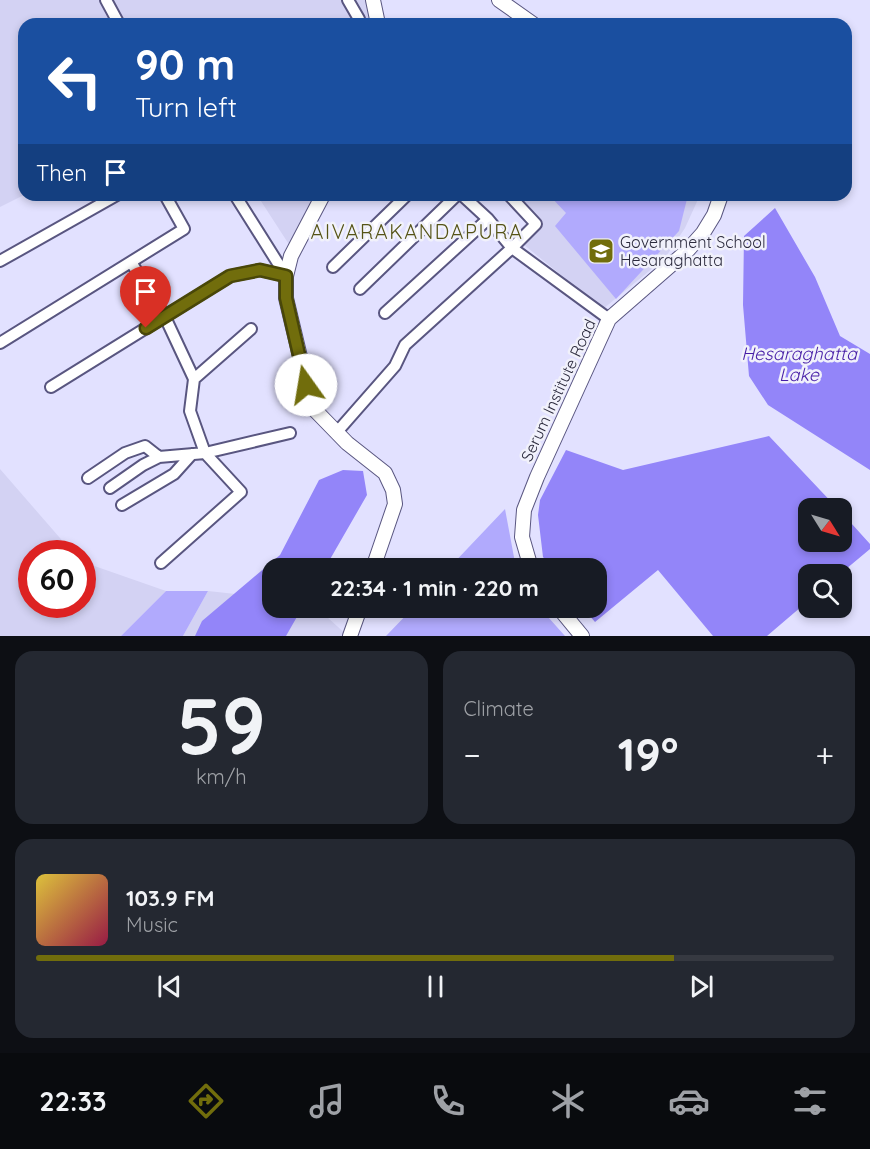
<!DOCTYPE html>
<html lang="en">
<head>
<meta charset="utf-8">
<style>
	:root { --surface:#171b24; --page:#242831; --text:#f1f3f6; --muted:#9ea1a6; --line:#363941; --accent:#716d0c }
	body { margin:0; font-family:Quicksand,sans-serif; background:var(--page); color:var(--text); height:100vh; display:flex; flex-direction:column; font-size:22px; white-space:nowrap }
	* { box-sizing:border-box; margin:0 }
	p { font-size:20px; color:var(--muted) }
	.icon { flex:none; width:33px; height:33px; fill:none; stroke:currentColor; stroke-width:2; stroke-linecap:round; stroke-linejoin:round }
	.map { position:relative; height:636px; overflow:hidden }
	.details { display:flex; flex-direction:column; gap:15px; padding:15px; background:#0d0f14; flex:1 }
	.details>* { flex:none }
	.top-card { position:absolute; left:18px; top:18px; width:834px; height:183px; border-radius:18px; box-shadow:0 3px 9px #0003; background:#1a4fa0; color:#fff; overflow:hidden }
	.needle { width:39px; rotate:127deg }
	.tools { position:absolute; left:798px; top:498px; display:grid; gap:12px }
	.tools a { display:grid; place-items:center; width:54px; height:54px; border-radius:12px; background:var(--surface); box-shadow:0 3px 9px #0003; font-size:30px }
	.speed { position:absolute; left:18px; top:540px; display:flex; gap:12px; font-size:30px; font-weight:700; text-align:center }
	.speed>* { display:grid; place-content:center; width:78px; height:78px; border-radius:50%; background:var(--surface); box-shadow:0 3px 9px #0003; line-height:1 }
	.speed .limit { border:9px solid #d22; background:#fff; color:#111 }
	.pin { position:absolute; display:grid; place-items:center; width:51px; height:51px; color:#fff; margin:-62px -26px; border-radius:50% 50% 50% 0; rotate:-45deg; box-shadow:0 0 6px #0007 }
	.pin .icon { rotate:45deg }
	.me { position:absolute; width:66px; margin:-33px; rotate:347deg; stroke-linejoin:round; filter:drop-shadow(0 0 4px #0008) }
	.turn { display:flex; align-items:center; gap:21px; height:126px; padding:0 18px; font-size:27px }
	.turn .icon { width:78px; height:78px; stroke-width:2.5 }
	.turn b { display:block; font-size:42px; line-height:51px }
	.then { display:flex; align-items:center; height:57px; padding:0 18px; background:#0003; gap:12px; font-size:22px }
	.big { font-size:45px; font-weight:800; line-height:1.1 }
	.details .card { flex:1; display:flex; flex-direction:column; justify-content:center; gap:9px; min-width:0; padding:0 21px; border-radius:18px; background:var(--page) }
	.details .dial { align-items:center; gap:0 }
	.dial b { font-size:78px; line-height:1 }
	.song { display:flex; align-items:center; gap:18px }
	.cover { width:72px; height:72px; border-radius:9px; background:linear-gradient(135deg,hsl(50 70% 55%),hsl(340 70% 35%)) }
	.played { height:6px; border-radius:3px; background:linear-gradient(90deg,var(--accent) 80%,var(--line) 80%) }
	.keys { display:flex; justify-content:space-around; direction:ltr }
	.heat { display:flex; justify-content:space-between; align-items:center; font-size:33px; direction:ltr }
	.details .tiles { flex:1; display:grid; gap:15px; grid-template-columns:1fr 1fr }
	.card:last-child { grid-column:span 2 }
	.trip { position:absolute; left:262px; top:558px; width:345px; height:60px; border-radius:18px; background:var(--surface); box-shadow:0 3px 9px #0003; font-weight:800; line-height:60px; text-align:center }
	.menu { display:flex; height:96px; justify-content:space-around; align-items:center; background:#090b0e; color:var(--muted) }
	.menu .icon { width:42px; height:42px }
	.menu .current { color:var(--accent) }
	.menu b { font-size:27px; color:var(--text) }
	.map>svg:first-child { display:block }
	.built { fill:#d3d2f3 }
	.green { fill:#b1aafd }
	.water { fill:#9385f9 }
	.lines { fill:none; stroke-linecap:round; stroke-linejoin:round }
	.minor-casing { stroke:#595680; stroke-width:14 }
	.major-casing { stroke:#595680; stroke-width:16 }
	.minor { stroke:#fff; stroke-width:10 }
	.major { stroke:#fff; stroke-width:14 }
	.route-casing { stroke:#494708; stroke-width:15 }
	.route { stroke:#716d0c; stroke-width:10 }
	.labels { text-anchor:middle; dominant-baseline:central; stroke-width:5; stroke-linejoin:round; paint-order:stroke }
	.poi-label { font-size:16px; fill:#2c2b3e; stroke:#f1f1fb; text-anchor:start }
	.street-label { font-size:16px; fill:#2c2b3e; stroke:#f1f1fb }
	.water-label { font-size:18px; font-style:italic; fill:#461da6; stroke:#f1f1fb }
	.quarter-label { font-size:20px; letter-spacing:1.5px; fill:#555316; stroke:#f1f1fb }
</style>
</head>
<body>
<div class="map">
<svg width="870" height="636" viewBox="0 0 870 636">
	<rect width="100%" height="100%" fill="#e2e1ff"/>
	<path class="built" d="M0,0H367L374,24H24V195L0,207Z
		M257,195H317L290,246Z
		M512,195H700L685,228L665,258L603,309L523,244L538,223Z
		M0,469L73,553L32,554V604H82L83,562L166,591L121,636H0Z
		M208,591L273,598V608H317L348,636H183Z"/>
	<path class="green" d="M549,195H688L679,231L616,299L555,226L566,213Z
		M505,509L516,568H449Z
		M166,591H208L183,636H121Z
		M413,608H540L565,636H386Z"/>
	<path class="water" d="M775,208L815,277L840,336L870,354V470L768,405L749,376L743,305L744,236Z
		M769,436L837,508H808V542H842V513L870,544V549L840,574H808V601L767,636H713L658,570L595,622L583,608H597V568H552L543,557L538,515L540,500L566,450L623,470Z
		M343,470L363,471L367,495L325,568H273V608H302L286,636H195L202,621L280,555L319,480Z"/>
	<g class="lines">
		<g class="minor-casing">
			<path id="minor" d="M106,0L119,24
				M348,0L359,19
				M235,195L286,276
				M462,195L488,219L512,248L609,319
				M0,261L117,195
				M131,262L165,317L194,379L190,411L205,453L241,492L161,563
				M333,267L407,195
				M360,289L457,195
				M385,313L488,219
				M0,343L184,229L165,195
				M194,379L251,329
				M51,387L230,276L260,270L286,276
				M337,432L395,366L405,345L512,248L536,224L509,195
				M88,478L125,453L145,446L159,457L205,453L290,433
				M110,488L143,465L159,457
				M122,505L174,474L192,454"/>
		</g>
		<g class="major-casing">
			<path id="major" d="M373,0L378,24
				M499,0L533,24
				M323,195L291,256L286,276V298L312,407L347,443L385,473L393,490L395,504L373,568
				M531,568L522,537L524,510L537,477L609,319L687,251L703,233L714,215L721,195
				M559,608L582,636
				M350,636L360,608"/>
		</g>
		<use href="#minor" class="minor"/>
		<use href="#major" class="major"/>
	</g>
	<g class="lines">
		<g class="route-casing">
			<path id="route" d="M146,328L230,276L260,270L286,276V298L306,385"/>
		</g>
		<use href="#route" class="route"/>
	</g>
	<defs>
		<g id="school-square" transform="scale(1.35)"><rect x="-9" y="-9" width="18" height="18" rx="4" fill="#716d0c" stroke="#f1f1fb"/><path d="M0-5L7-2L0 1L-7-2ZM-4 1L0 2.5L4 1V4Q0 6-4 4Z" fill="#fff"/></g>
	</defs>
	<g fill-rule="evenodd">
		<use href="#school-square" x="601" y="251"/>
	</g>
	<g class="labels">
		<g class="poi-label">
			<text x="620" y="242">Government School<tspan x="620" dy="18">Hesaraghatta</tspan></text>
		</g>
		<g class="street-label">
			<text transform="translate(558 390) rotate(-65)">Serum Institute Road</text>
		</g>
		<g class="water-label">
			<text x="799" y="353">Hesaraghatta<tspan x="799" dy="21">Lake</tspan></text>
		</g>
		<g class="quarter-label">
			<text x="417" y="231">AIVARAKANDAPURA</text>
		</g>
	</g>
</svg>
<div class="tools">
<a><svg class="needle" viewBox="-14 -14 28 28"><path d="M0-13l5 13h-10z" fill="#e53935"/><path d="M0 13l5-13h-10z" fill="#9ea1a6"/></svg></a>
<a><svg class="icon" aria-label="search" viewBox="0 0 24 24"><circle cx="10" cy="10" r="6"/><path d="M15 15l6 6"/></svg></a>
</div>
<div class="speed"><div class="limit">60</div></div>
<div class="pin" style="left:146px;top:328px;background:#d93025"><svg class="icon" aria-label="arrive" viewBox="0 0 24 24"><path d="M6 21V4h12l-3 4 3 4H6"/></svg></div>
<svg class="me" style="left:306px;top:385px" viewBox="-20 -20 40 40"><circle r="19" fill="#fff"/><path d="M0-13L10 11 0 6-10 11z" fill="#716d0c"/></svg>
<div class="trip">22:34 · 1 min · 220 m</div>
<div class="top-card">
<div class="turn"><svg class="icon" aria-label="left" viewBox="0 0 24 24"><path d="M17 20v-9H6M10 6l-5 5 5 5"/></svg><div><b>90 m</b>Turn left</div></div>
<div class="then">Then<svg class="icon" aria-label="arrive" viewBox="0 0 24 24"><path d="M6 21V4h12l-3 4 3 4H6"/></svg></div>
</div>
</div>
<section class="details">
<div class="tiles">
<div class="card dial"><b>59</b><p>km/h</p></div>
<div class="card"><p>Climate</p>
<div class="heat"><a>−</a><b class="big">19°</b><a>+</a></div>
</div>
<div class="card">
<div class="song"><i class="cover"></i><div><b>103.9 FM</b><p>Music</p></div></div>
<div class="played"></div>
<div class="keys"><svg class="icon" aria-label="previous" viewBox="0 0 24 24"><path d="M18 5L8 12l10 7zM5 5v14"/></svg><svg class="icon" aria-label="pause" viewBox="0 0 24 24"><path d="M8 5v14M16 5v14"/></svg><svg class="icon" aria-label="next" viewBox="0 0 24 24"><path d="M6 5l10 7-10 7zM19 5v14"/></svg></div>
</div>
</div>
</section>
<nav class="menu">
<b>22:33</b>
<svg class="icon current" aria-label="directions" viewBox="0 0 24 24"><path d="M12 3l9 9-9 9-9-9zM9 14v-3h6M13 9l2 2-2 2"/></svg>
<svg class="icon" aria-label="music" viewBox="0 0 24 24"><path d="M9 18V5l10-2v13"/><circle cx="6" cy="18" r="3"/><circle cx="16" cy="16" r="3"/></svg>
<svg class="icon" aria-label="phone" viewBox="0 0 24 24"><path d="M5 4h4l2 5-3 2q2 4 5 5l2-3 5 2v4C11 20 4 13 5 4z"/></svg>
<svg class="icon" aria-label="climate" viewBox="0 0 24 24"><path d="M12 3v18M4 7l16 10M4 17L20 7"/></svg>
<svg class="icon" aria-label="car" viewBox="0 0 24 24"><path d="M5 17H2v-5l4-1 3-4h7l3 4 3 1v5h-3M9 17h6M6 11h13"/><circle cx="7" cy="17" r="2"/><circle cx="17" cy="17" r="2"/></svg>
<svg class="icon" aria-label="filters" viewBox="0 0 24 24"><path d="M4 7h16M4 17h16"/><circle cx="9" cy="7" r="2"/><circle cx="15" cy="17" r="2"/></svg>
</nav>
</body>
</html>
